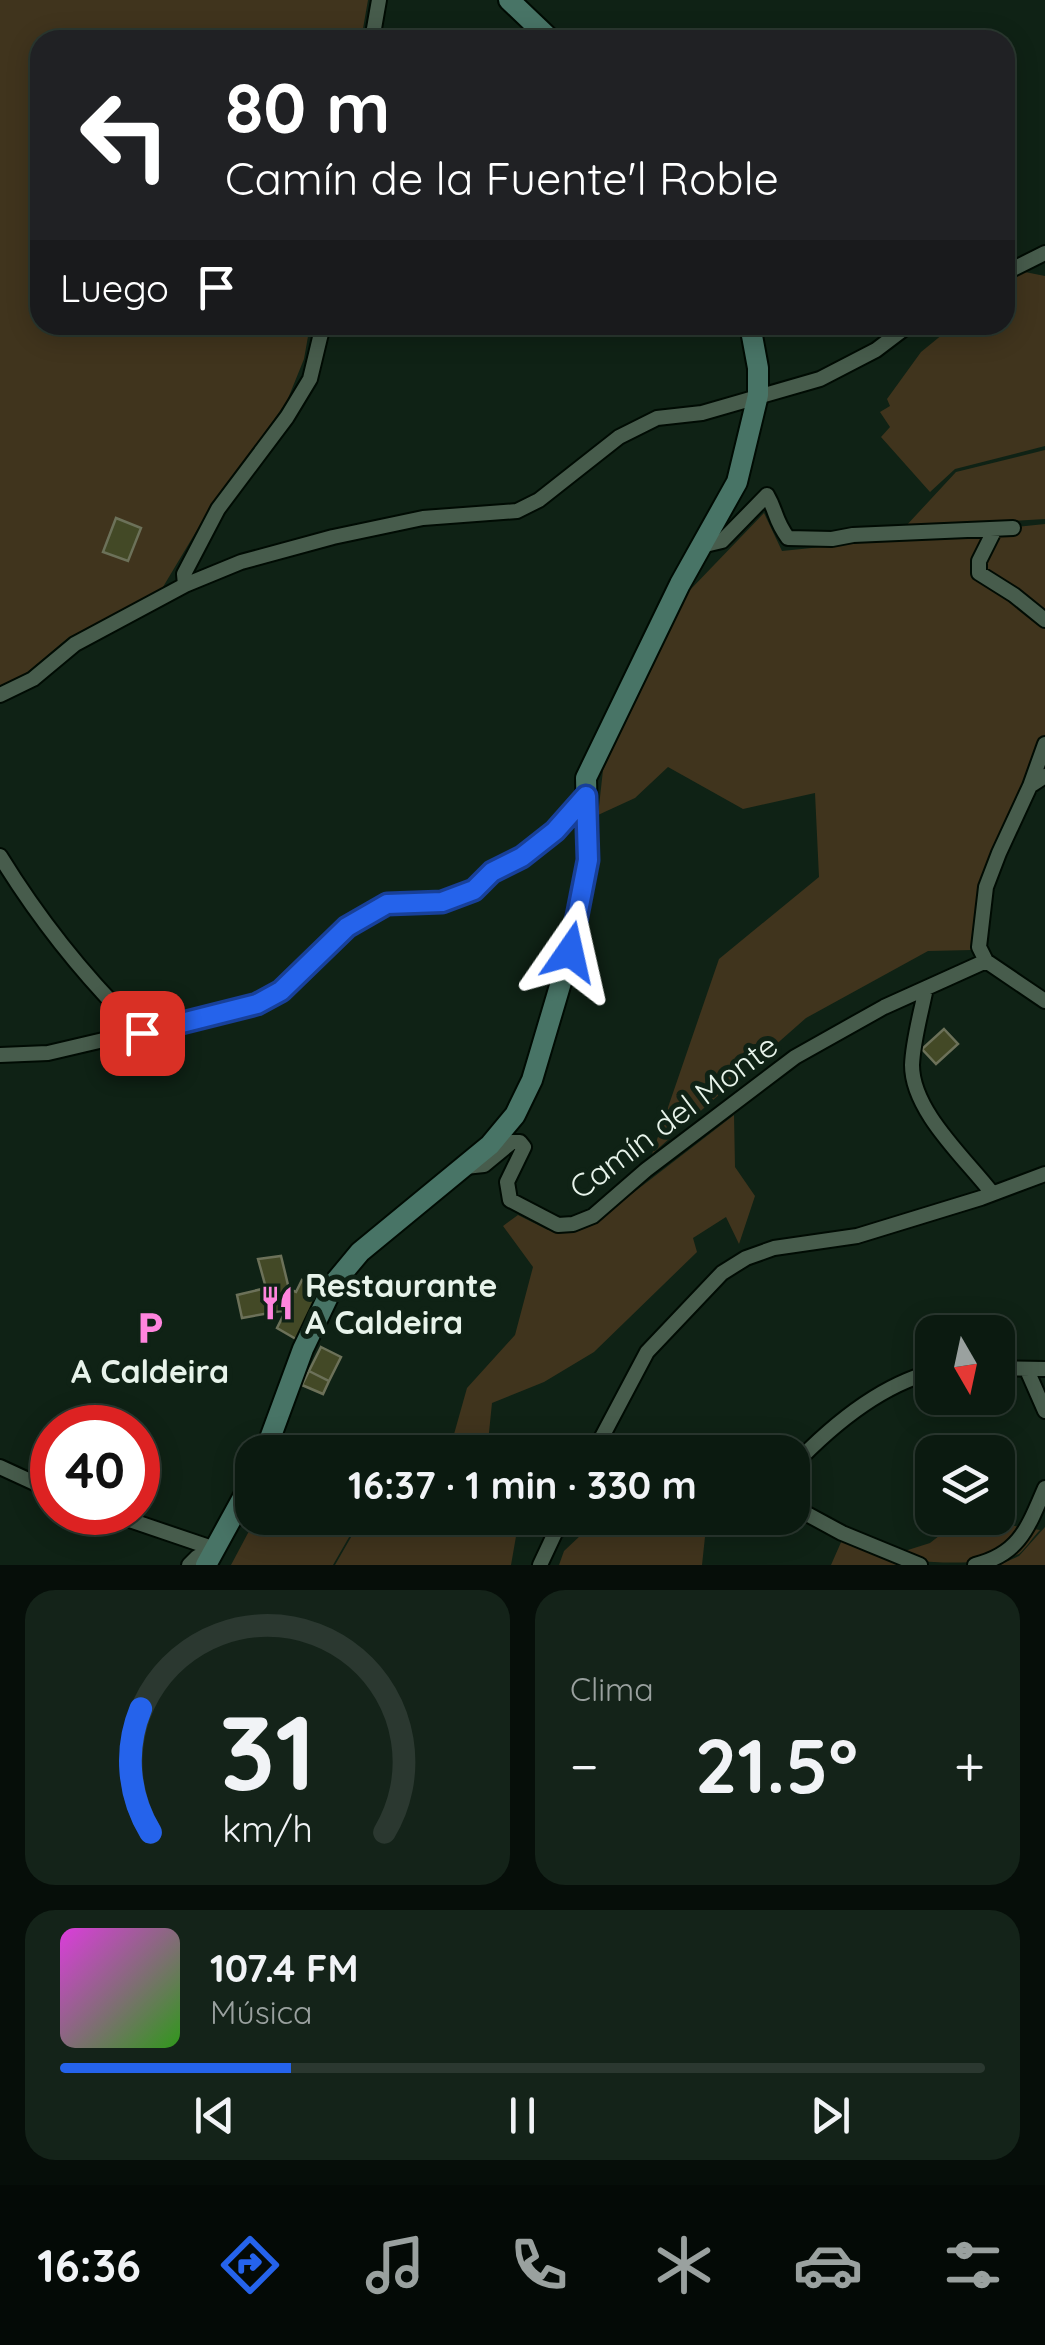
<!DOCTYPE html>
<html lang="es">
<head>
<meta charset="utf-8">
<style>
	:root { --surface:#0b1a10; --page:#142319; --text:#f1f3f6; --muted:#9aa19f; --line:#2b3830; --accent:#2563eb }
	body { margin:0; font-family:Quicksand,sans-serif; background:var(--page); color:var(--text); height:100vh; display:flex; flex-direction:column; font-size:38px; white-space:nowrap }
	* { box-sizing:border-box; margin:0 }
	p { font-size:32px; color:var(--muted) }
	.icon { flex:none; width:55px; height:55px; fill:none; stroke:currentColor; stroke-width:2; stroke-linecap:round; stroke-linejoin:round }
	.map { position:relative; height:1565px; overflow:hidden }
	.sheet { display:flex; flex-direction:column; gap:25px; padding:25px; background:#060e09; flex:1 }
	.sheet>* { flex:none }
	.top-card { position:absolute; left:30px; top:30px; width:985px; height:305px; border-radius:30px; box-shadow:0 5px 25px #0003,0 0 0 2px var(--line); background:#202124; color:#fff; overflow:hidden }
	.needle { width:65px; rotate:171deg }
	.tools { position:absolute; left:915px; top:1315px; display:grid; gap:20px }
	.tools a { display:grid; place-items:center; width:100px; height:100px; border-radius:20px; background:var(--surface); box-shadow:0 5px 25px #0003,0 0 0 2px var(--line); font-size:50px }
	.speed { position:absolute; left:30px; top:1405px; display:flex; gap:20px; font-size:50px; font-weight:700; text-align:center }
	.speed>* { display:grid; place-content:center; width:130px; height:130px; border-radius:50%; background:var(--surface); box-shadow:0 5px 25px #0003,0 0 0 2px var(--line); line-height:1 }
	.speed .limit { border:15px solid #d22; background:#fff; color:#111 }
	.pin { position:absolute; display:grid; place-items:center; width:85px; height:85px; color:#fff; margin:-42px; border-radius:20px; box-shadow:0 5px 15px #0006 }
	.me { position:absolute; width:110px; margin:-55px; rotate:11deg; stroke-linejoin:round; filter:drop-shadow(0 0 8px #0008) }
	.turn { display:flex; align-items:center; gap:35px; height:210px; padding:0 30px; font-size:45px }
	.turn .icon { width:130px; height:130px; stroke-width:2.5 }
	.turn b { display:block; font-size:70px; line-height:85px }
	.then { display:flex; align-items:center; height:95px; padding:0 30px; background:#0003; gap:20px; font-size:38px }
	.big { font-size:75px; font-weight:700; line-height:1.1 }
	.sheet .card { flex:1; display:flex; flex-direction:column; justify-content:center; gap:15px; min-width:0; padding:0 35px; border-radius:30px; background:var(--page) }
	.sheet .dial { align-items:center; gap:0 }
	.dial svg { height:260px; overflow:visible; fill:none; stroke:var(--line); stroke-width:7; stroke-linecap:round; text-anchor:middle }
	.dial text { fill:var(--text); stroke:none }
	.song { display:flex; align-items:center; gap:30px }
	.cover { width:120px; height:120px; border-radius:15px; background:linear-gradient(135deg,hsl(300 70% 55%),hsl(110 70% 35%)) }
	.played { height:10px; border-radius:5px; background:linear-gradient(90deg,var(--accent) 25%,var(--line) 25%) }
	.keys { display:flex; justify-content:space-around; direction:ltr }
	.heat { display:flex; justify-content:space-between; align-items:center; font-size:55px; direction:ltr }
	.sheet .tiles { flex:1; display:grid; gap:25px; grid-template-columns:1fr 1fr }
	.card:last-child { grid-column:span 2 }
	.trip { position:absolute; left:235px; top:1435px; width:575px; height:100px; border-radius:30px; background:var(--surface); box-shadow:0 5px 25px #0003,0 0 0 2px var(--line); font-weight:700; line-height:100px; text-align:center }
	.dock { display:flex; height:160px; justify-content:space-around; align-items:center; background:#040a06; color:var(--muted) }
	.dock .icon { width:70px; height:70px }
	.dock .active { color:var(--accent) }
	.dock b { font-size:45px; color:var(--text) }
	.map>svg:first-child { display:block }
	.green { fill:#40341d }
	.building { fill:#434926; stroke:#6c7159; stroke-width:2.5 }
	.lines { fill:none; stroke-linecap:round; stroke-linejoin:round }
	.street-casing { stroke:#000b03; stroke-width:18 }
	.secondary-casing { stroke:#000b03; stroke-width:24 }
	.street { stroke:#475c4c; stroke-width:14 }
	.secondary { stroke:#487466; stroke-width:20 }
	.route-casing { stroke:#184099; stroke-width:25 }
	.route { stroke:#2563eb; stroke-width:18 }
	.labels { text-anchor:middle; dominant-baseline:central; stroke-width:10; stroke-linejoin:round; paint-order:stroke }
	.street-label { font-size:32px; fill:#e7f3ea; stroke:#0f2215 }
	.poi-label { font-size:32px; font-weight:bold; fill:#e7f3ea; stroke:#0f2215; text-anchor:start }
</style>
</head>
<body>
<div class="map">
<svg width="1045" height="1565" viewBox="0 0 1045 1565">
	<rect width="100%" height="100%" fill="#0f2215"/>
	<path class="green" d="M0,0H368L361,40H40V325H310L304,359L287,401L203,520L157,597L69,637L19,679L0,686Z
		M1025,272L1045,276V446L955,469L930,492L881,437L890,427L880,412L890,406L887,399L921,352L954,325H1005V282Z
		M1045,450V519L905,527L956,472Z
		M764,513L782,551L1045,524V741L996,861L972,950L928,951L806,1018L652,1154L719,959L819,877L815,793L743,809L668,767L635,798L598,815L603,770L689,591Z
		M734,1115L735,1167L755,1196L739,1244L726,1217L693,1238L697,1252L594,1352L544,1382L492,1403L487,1452H449L467,1388L515,1335L533,1267L503,1226L518,1215L548,1230L594,1223Z
		M256,1518H360L333,1565H231Z
		M362,1518H505L518,1525L511,1565H335Z
		M599,1518H707L702,1565H559L564,1551Z
		M962,1518L1040,1530C1033,1537 1027,1547 1019,1554C992,1565 920,1565 889,1556L930,1543Z
		M1045,1527V1565H999L1019,1556Z
		M842,1540L908,1565H831Z"/>
	<path class="building" d="M116,518L141,528L128,561L103,552Z
		M944,1029L958,1044L936,1064L922,1049Z
		M281,1256L289,1289L296,1292L302,1280L322,1290L296,1339L277,1328L285,1312L281,1311L242,1318L237,1295L266,1288L258,1259Z
		M321,1347L341,1357L329,1381L309,1371Z
		M309,1371L329,1381L323,1394L302,1385Z"/>
	<g class="lines">
		<g class="street-casing">
			<path id="street" d="M372,40L379,0
				M1005,273L1045,253
				M995,529L979,561V573L1014,595L1045,620
				M701,546L722,541L767,495C777,512 774,519 788,538L832,539L853,535L1013,528
				M185,585L184,574L218,509L287,417L310,379L323,325
				M0,695L33,679L75,644L185,585L241,562L333,537L423,518L517,511L539,500L619,437L657,418L702,413L820,379L876,350L909,325
				M1045,776L1030,786L999,853L986,887L979,947L986,961L1045,1001
				M1030,786L1045,744
				M0,856C40,921 87,980 142,1033
				M926,988C921,1013 913,1040 912,1065C912,1111 965,1158 992,1193
				M0,1055L48,1053L257,1004C301,980 327,936 370,912C394,899 420,906 446,901C466,897 475,885 491,873C501,866 514,862 525,855C548,838 567,818 586,797
				M465,1167L484,1165L512,1142H520L524,1147L507,1182L510,1200L558,1225L573,1224L593,1216L646,1170L795,1057L884,1007L986,961
				M998,1368L1045,1369
				M1027,1370L1045,1411
				M594,1452L647,1352L722,1273L746,1258L774,1248L857,1236L981,1198L1045,1174
				M0,1467L52,1491
				M792,1467C830,1427 878,1386 932,1372
				M792,1506L842,1533L920,1565
				M106,1512L215,1549
				M555,1531L586,1518
				M189,1565L197,1557L214,1550
				M540,1565L562,1518
				M975,1565C1020,1554 1028,1527 1045,1488"/>
		</g>
		<g class="secondary-casing">
			<path id="secondary" d="M509,0L551,40
				M265,1452L303,1349L335,1282L360,1252L490,1145L515,1115L532,1080L570,952L588,860L586,778L680,584L737,482L758,395V368L750,325
				M206,1565L252,1481"/>
		</g>
		<use href="#street" class="street"/>
		<use href="#secondary" class="secondary"/>
	</g>
	<g class="lines">
		<g class="route-casing">
			<path id="route" d="M142,1033L257,1004L281,991L347,927L387,904L442,902L474,890L492,872L522,857L555,831L586,796L588,860L570,952"/>
		</g>
		<use href="#route" class="route"/>
	</g>
	<defs>
		<g id="restaurant-bare" transform="scale(2.7)"><path d="M-5-6h1v4h1v-4h1v4h1v-4h1v5L-1.5 .5V6h-2V.5L-5-1ZM5-6V6H3V1.5H1.5Q1.5-4 5-6Z" fill="#ff85de" stroke="#0f2215" stroke-width="2.5" paint-order="stroke"/></g>
		<g id="parking-bare" transform="scale(2.7)"><path d="M-3.5-5.5H1a3.5 3.5 0 0 1 0 7H-1V5.5H-3.5ZM-1-3.4V-.6H.8a1.4 1.4 0 0 0 0-2.8Z" fill="#ff85de" stroke="#0f2215" stroke-width="2.5" paint-order="stroke"/></g>
	</defs>
	<g fill-rule="evenodd">
		<use href="#restaurant-bare" x="277" y="1303"/>
		<use href="#parking-bare" x="150" y="1328"/>
	</g>
	<g class="labels">
		<g class="street-label">
			<text transform="translate(673 1116) rotate(-37)">Camín del Monte</text>
		</g>
		<g class="poi-label">
			<text x="305" y="1285">Restaurante<tspan x="305" dy="37">A Caldeira</tspan></text>
			<text x="150" y="1371" text-anchor="middle">A Caldeira</text>
		</g>
	</g>
</svg>
<div class="tools">
<a><svg class="needle" viewBox="-14 -14 28 28"><path d="M0-13l5 13h-10z" fill="#e53935"/><path d="M0 13l5-13h-10z" fill="#9aa19f"/></svg></a>
<a><svg class="icon" aria-label="layers" viewBox="0 0 24 24"><path d="M12 4l9 5-9 5-9-5zM3 14l9 5 9-5"/></svg></a>
</div>
<div class="speed"><div class="limit">40</div></div>
<div class="pin" style="left:142px;top:1033px;background:#d93025"><svg class="icon" aria-label="arrive" viewBox="0 0 24 24"><path d="M6 21V4h12l-3 4 3 4H6"/></svg></div>
<svg class="me" style="left:570px;top:952px" viewBox="-20 -20 40 40"><path d="M0-17L14 15 0 8-14 15z" fill="#2563eb" stroke="#fff" stroke-width="4"/></svg>
<div class="trip">16:37 · 1 min · 330 m</div>
<div class="top-card">
<div class="turn"><svg class="icon" aria-label="left" viewBox="0 0 24 24"><path d="M17 20v-9H6M10 6l-5 5 5 5"/></svg><div><b>80 m</b>Camín de la Fuente'l Roble</div></div>
<div class="then">Luego<svg class="icon" aria-label="arrive" viewBox="0 0 24 24"><path d="M6 21V4h12l-3 4 3 4H6"/></svg></div>
</div>
</div>
<section class="sheet">
<div class="tiles">
<div class="card dial"><svg viewBox="0 0 100 80">
<path d="M14 69A42 42 0 1 1 86 69"/>
<path d="M14 69A42 42 0 0 1 11 31" stroke="#2563eb"/>
<text x="50" y="56" font-size="32" font-weight="700">31</text>
<text x="50" y="72" font-size="11">km/h</text>
</svg></div>
<div class="card"><p>Clima</p>
<div class="heat"><a>−</a><b class="big">21.5°</b><a>+</a></div>
</div>
<div class="card">
<div class="song"><i class="cover"></i><div><b>107.4 FM</b><p>Música</p></div></div>
<div class="played"></div>
<div class="keys"><svg class="icon" aria-label="previous" viewBox="0 0 24 24"><path d="M18 5L8 12l10 7zM5 5v14"/></svg><svg class="icon" aria-label="pause" viewBox="0 0 24 24"><path d="M8 5v14M16 5v14"/></svg><svg class="icon" aria-label="next" viewBox="0 0 24 24"><path d="M6 5l10 7-10 7zM19 5v14"/></svg></div>
</div>
</div>
</section>
<nav class="dock">
<b>16:36</b>
<svg class="icon active" aria-label="directions" viewBox="0 0 24 24"><path d="M12 3l9 9-9 9-9-9zM9 14v-3h6M13 9l2 2-2 2"/></svg>
<svg class="icon" aria-label="music" viewBox="0 0 24 24"><path d="M9 18V5l10-2v13"/><circle cx="6" cy="18" r="3"/><circle cx="16" cy="16" r="3"/></svg>
<svg class="icon" aria-label="phone" viewBox="0 0 24 24"><path d="M5 4h4l2 5-3 2q2 4 5 5l2-3 5 2v4C11 20 4 13 5 4z"/></svg>
<svg class="icon" aria-label="climate" viewBox="0 0 24 24"><path d="M12 3v18M4 7l16 10M4 17L20 7"/></svg>
<svg class="icon" aria-label="car" viewBox="0 0 24 24"><path d="M5 17H2v-5l4-1 3-4h7l3 4 3 1v5h-3M9 17h6M6 11h13"/><circle cx="7" cy="17" r="2"/><circle cx="17" cy="17" r="2"/></svg>
<svg class="icon" aria-label="filters" viewBox="0 0 24 24"><path d="M4 7h16M4 17h16"/><circle cx="9" cy="7" r="2"/><circle cx="15" cy="17" r="2"/></svg>
</nav>
</body>
</html>
